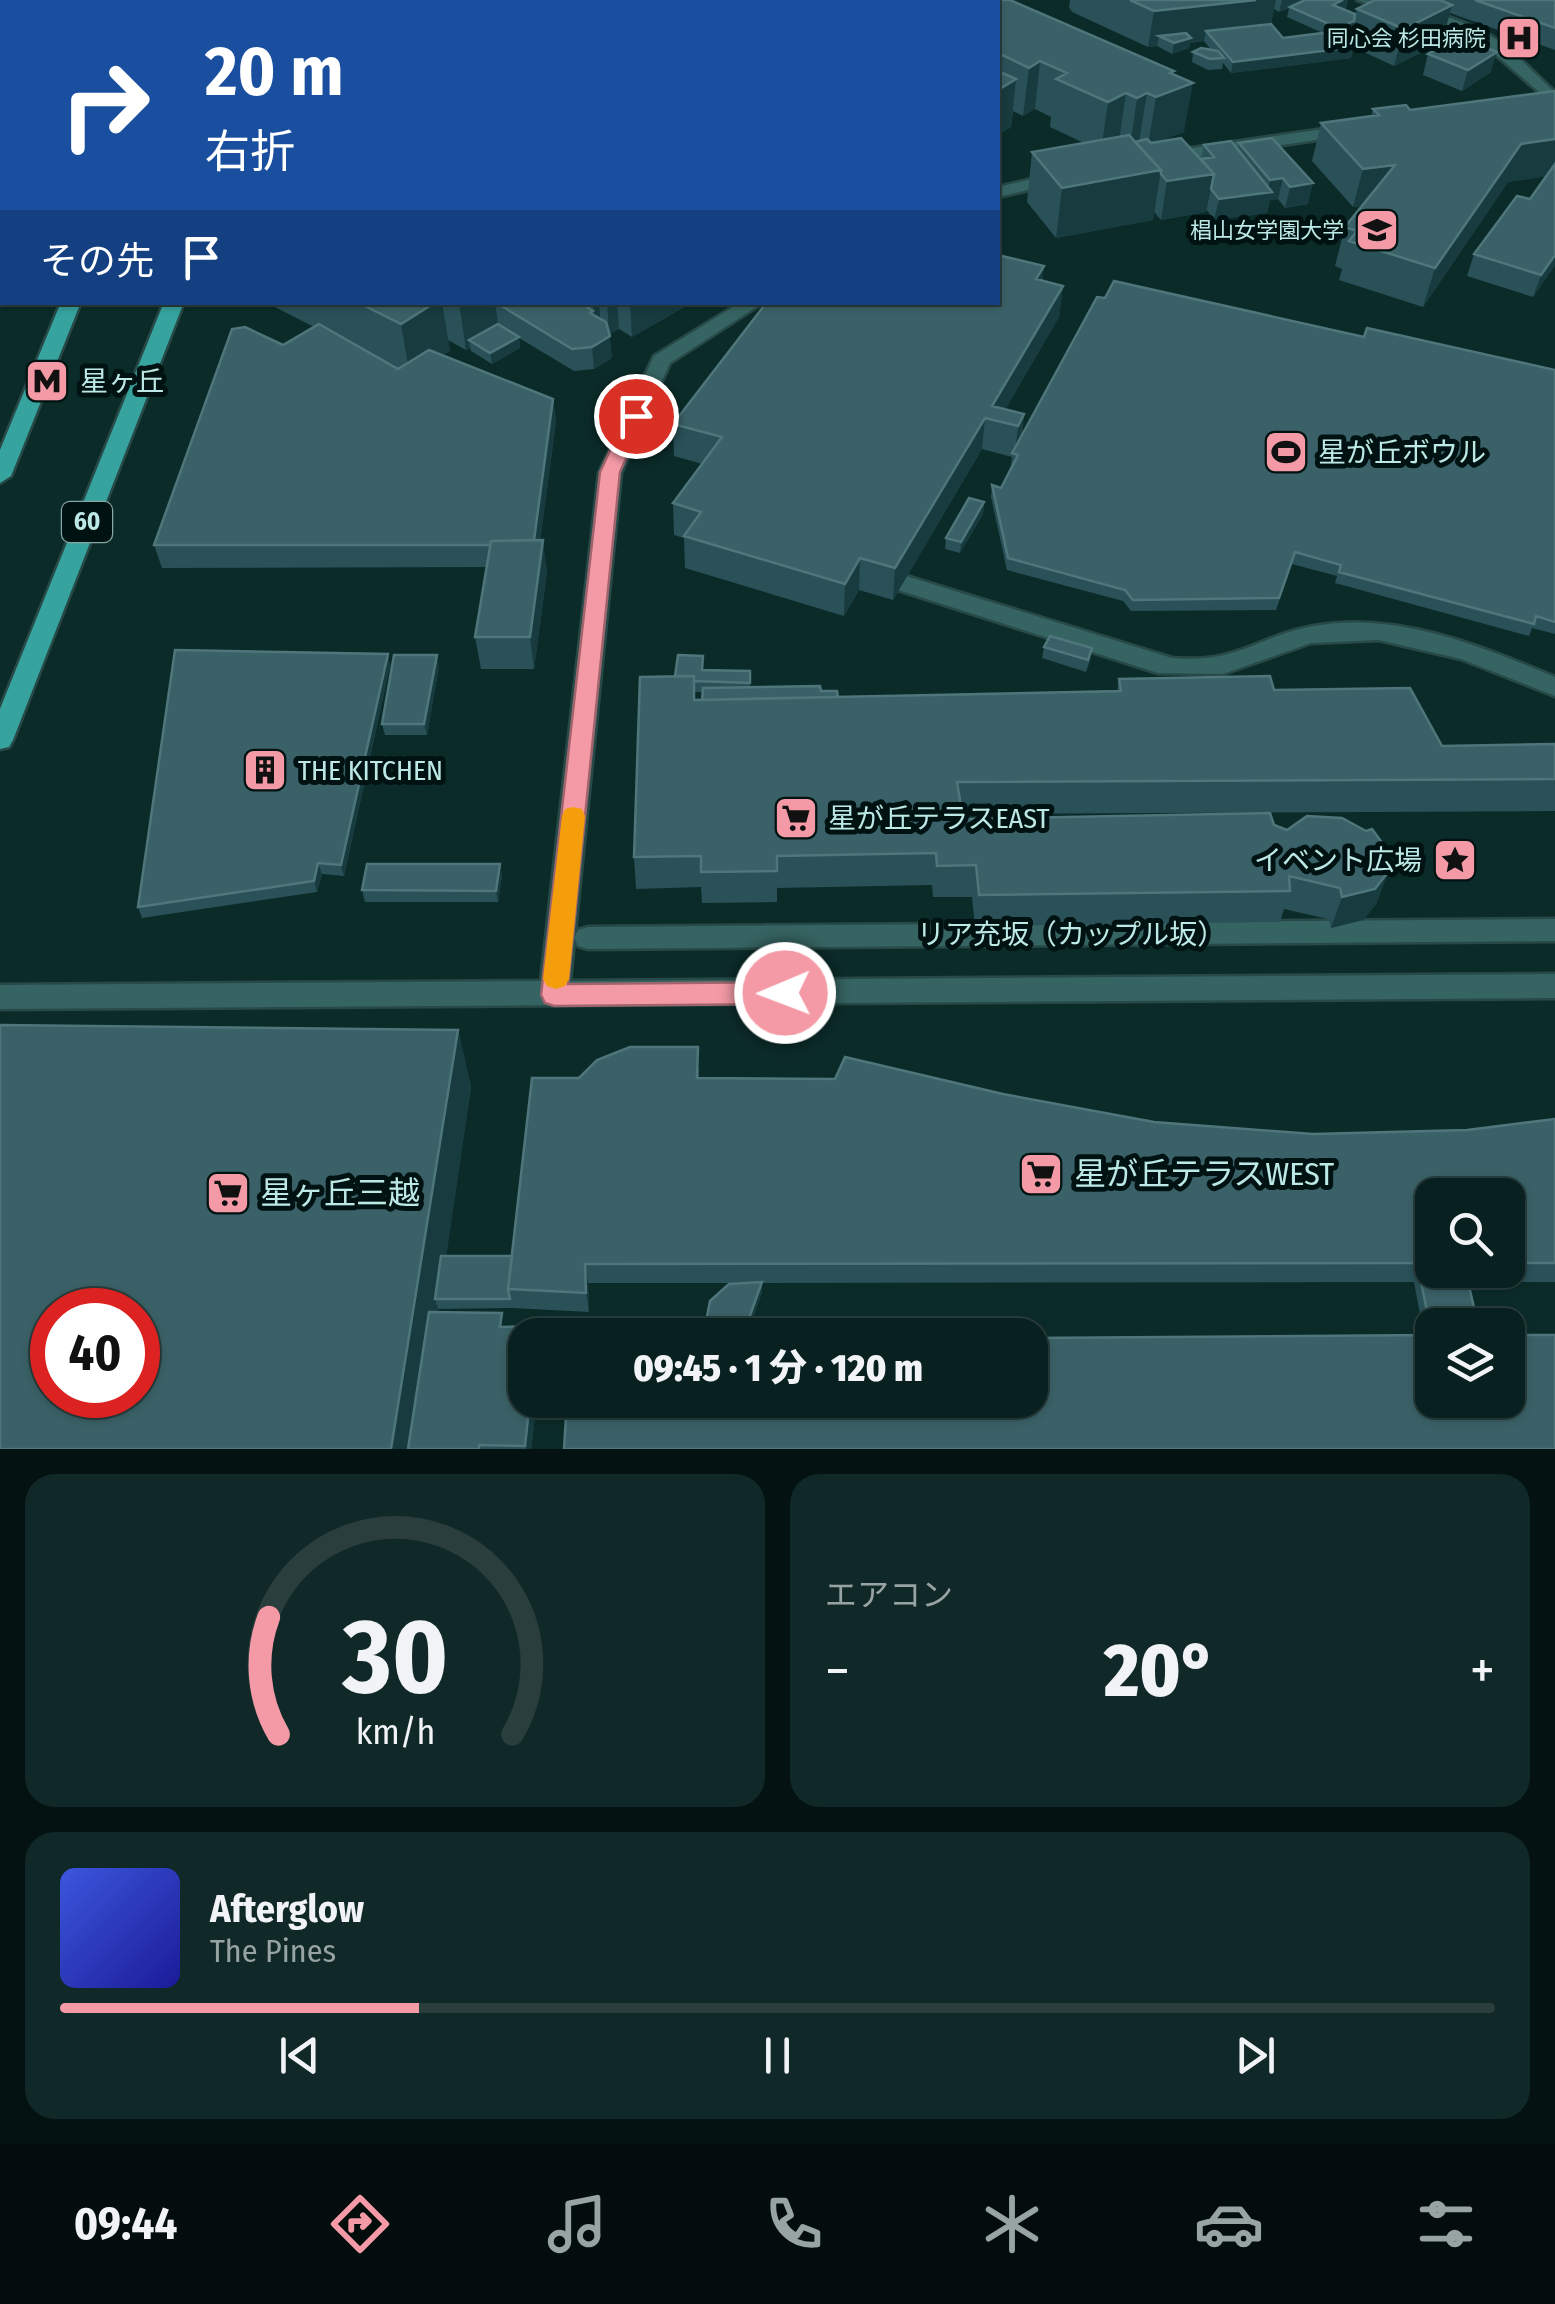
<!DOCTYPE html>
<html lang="ja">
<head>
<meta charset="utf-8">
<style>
	:root { --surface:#08201f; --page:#112828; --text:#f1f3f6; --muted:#98a3a4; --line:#293e3d; --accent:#f49aa6 }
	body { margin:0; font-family:"Fira Sans Condensed","Noto Sans JP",sans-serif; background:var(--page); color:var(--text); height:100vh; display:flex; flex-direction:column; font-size:38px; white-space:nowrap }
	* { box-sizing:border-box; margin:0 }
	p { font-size:32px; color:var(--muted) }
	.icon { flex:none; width:55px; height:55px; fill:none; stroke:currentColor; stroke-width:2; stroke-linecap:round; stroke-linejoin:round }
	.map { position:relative; height:1449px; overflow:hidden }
	.side { display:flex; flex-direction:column; gap:25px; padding:25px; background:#041211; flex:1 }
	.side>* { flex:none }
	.banner { position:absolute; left:0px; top:0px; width:1000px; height:305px; box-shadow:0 2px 8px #0004,0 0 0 2px var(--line); background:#1a4fa0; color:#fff; overflow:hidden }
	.tools { position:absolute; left:1415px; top:1178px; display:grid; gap:20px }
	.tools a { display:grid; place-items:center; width:110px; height:110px; border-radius:20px; background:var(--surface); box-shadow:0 2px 8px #0004,0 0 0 2px var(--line); font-size:50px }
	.speed { position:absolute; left:30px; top:1288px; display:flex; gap:20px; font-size:50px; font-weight:700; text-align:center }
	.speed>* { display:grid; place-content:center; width:130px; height:130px; border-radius:50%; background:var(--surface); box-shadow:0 2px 8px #0004,0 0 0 2px var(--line); line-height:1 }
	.speed .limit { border:15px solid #d22; background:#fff; color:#111 }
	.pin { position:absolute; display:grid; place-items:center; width:85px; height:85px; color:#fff; margin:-42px; border:5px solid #fff; border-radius:50%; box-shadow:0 2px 10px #0007 }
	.me { position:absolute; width:110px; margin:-55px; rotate:269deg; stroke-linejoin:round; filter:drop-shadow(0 0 8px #0008) }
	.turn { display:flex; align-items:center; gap:35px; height:210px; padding:0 40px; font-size:45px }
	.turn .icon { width:130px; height:130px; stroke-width:2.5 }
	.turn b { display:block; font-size:70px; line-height:85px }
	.then { display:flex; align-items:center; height:95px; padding:0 40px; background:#0003; gap:20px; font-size:38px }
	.big { font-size:75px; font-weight:800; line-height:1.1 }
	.side .widget { flex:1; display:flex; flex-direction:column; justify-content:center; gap:15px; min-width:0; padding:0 35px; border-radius:30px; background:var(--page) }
	.side .dial { align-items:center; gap:0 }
	.dial svg { height:260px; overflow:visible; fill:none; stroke:var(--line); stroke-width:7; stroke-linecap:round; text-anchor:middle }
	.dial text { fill:var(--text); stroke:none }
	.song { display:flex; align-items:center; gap:30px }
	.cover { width:120px; height:120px; border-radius:15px; background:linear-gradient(135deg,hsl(230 70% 55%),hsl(240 70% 35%)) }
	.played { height:10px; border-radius:5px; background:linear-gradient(90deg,var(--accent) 25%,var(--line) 25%) }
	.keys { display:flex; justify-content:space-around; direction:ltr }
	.heat { display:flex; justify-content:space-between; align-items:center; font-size:55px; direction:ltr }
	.side .tiles { flex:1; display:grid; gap:25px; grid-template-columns:1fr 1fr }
	.widget:last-child { grid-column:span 2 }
	.trip { position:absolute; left:508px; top:1318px; width:540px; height:100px; border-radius:30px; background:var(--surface); box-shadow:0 2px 8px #0004,0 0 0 2px var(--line); font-weight:800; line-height:100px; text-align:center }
	.tab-bar { display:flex; height:160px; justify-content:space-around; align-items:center; background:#030d0c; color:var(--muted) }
	.tab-bar .icon { width:70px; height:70px }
	.tab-bar .active { color:var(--accent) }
	.tab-bar b { font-size:45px; color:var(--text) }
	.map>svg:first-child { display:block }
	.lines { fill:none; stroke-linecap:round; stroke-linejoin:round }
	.minor-casing { stroke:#274947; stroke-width:5 }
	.major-casing { stroke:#274947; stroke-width:5 }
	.minor { fill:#366462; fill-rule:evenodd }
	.major { fill:#36a39e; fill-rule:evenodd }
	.wall { fill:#2a5058; fill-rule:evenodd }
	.shaded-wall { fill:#173b3f }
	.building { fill:#3a6167; stroke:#4e767b; stroke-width:2.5; fill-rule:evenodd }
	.route { fill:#f49aa6; stroke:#9f646c; stroke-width:2.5 }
	.slow { fill:#f59e0b }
	.labels { text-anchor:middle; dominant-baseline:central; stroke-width:10; stroke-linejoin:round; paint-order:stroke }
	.far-poi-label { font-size:22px; fill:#bce8e5; stroke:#001211; text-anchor:end }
	.shield { fill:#001211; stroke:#84a8a5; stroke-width:2.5 }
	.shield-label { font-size:25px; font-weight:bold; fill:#bce8e5 }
	.poi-label { font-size:28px; fill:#bce8e5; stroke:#001211; text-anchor:start }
	.street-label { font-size:28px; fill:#bce8e5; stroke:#001211 }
	.near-poi-label { font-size:32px; fill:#bce8e5; stroke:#001211; text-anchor:start }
</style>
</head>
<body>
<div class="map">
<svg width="1555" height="1449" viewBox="0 0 1555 1449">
	<rect width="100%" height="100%" fill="#0b2b29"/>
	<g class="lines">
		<g class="minor-casing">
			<path id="minor" d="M1357,0C1395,0 1467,18 1497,40C1518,55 1536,75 1555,92V106L1487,47L1467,35Z
				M1352,125L1358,126V134L1164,162L1155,157L1164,152Z
				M1061,172L1070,177L1067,181L998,197V187Z
				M0,202H2V212H0Z
				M741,302H764L670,363L621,473L570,981L1555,974V998L0,1009V985L541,981L599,473L654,356Z
				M903,575L1172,658C1239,664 1257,636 1314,626C1396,611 1481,646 1555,677V696L1461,659L1379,640L1311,643L1223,674L1158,673L895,589L891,583Z
				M1555,919V941L588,949L578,946L574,938L578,930L588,927Z"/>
		</g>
		<g class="major-casing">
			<path id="major" d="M103,0H119V2H104Z
				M182,0H198V2H183Z
				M61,302H81L11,476L0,483V450Z
				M164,302H184L13,740L9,747L0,749V709Z"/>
		</g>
		<use href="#minor" class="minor"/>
		<use href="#major" class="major"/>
	</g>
	<path class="wall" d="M0,0H33L32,2H2V162H0Z
		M258,0H684L675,2H258Z
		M868,0H1010L1173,75L1184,132L1157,142L1201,159L1204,145L1237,149L1239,143L1272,138L1308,204L1285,208L1278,199L1270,200L1267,213L1214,220L1207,210L1206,212L1161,220L1154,212L1153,220L1056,238L1027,202L1032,152L1084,143L1050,127L1051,117L1035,109L1023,116L1013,111L1011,127L998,135V141V2H868Z
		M1070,0H1348L1346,8L1344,9L1355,14L1357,9L1375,0H1555V50L1450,13L1442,42L1394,66L1353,47L1351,58L1231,73L1223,63L1222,69L1208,70L1192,62L1193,52L1211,50L1204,41L1190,43L1189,48L1172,54L1157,46L1148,47L1072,12L1069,7ZM1289,8L1287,17L1336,39L1351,31L1348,45L1283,38L1271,24L1274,9L1279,12Z
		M1428,54L1491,72L1462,91L1423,75Z
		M1555,91V265L1533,297L1467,276L1474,254L1530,199L1547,176L1508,182L1423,307L1339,280L1342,269L1335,266L1345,227L1362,206L1353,207L1312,161L1321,123L1371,116L1373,109L1410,110Z
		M1044,266L1042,281L1063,286L1059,317L1005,409L1024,414L1022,435L1364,337L1555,370V634L1532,628L1529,636L1335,583L1337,576L1292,564L1276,610L1131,611L1123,601L1007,570L991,497L992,485L1001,488L1013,465H1011L1012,457L982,449L893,600L859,590L844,616L685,568L684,538L674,535L673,503L702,464L674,456L673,424Z
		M265,302H693L632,337L619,329L609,334L612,358L594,369L574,371L519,338L520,348L492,364L471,351L470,348L466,350L448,340L450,351L442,355L553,399L556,422L540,540L547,572L534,669H481L475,637L487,567L162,568L154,545L283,345L314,327Z
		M984,502L983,514L960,553L945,549L946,538Z
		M1044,647L1092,648L1090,660L1086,672L1042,658Z
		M388,654L390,666L344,876L322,874L317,892L142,918L138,907Z
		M439,666L427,735H385L382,724Z
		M704,670L750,671V687L821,691L838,697L1117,691L1119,679L1274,690L1442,746L1555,744V811L962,814L963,819L1274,825L1388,872L1376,904L1363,920L1331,928L1328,919L1284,909L1280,922L975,926L972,897H933L932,885L777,888V902L702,903L701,887L636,889L634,857L675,676ZM695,692H703L702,700H695Z
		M502,875L498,902H365L362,890Z
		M458,1030L471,1087L446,1256H512L579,1078L699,1068V1078L1003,1094L1154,1122L1313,1134L1467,1130L1555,1119V1282H1468L1432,1400L1424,1335L1414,1282L762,1283V1292L747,1335H705V1327L743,1283H588L589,1312L513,1308L438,1309V1312L505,1327L525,1400H537L531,1449H0ZM1432,1195H1508V1270H1432Z"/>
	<path class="shaded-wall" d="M352,0H368L369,2H352Z
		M428,0H445V2H425Z
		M544,0H684L675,2H534Z
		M1256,0H1276L1269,34L1206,31L1204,41L1190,43L1189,48L1172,54L1174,43L1159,36L1157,46L1148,47L1154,11Z
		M1282,0H1307L1279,12Z
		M1343,0H1348L1346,8L1331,15L1333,5Z
		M1452,5L1442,42L1394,66L1404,29Z
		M1354,21L1351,31L1336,39L1338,28Z
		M1354,47L1351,58L1231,73L1233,62Z
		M1497,52L1491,72L1462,91L1468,70Z
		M1040,61L1035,109L1023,116L1029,68Z
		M1174,71L1170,92L1193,83L1184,132L1148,146L1156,97L1170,73Z
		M1016,79L1011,127L998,135V141V90Z
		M1126,93L1119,141L1101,151L1108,102Z
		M1147,93L1139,142L1130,147L1137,98Z
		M1555,139V175L1508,182L1423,307L1435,268L1521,144Z
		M1395,165L1384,203L1353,207L1363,169Z
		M1161,170L1153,220L1056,238L1062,188Z
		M1214,174L1206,212L1161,220L1167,181Z
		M1283,178L1278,199L1270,200L1267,213L1214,220L1219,199L1268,192L1270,180Z
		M1313,183L1308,204L1285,208L1290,187Z
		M1555,255V265L1533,297L1541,275Z
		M1044,266L1040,297L1036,279Z
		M1063,286L1059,317L999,421L992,406Z
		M436,302H442L450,351L410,376L401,324Z
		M459,302H495L499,331L469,340L470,348L466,350Z
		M593,302H599L601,329L595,332Z
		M607,302H617L619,329L609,334Z
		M630,302H693L632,337Z
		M610,336L612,358L594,369L592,347Z
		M519,337L520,348L492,364L490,353Z
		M553,399L556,422L537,567L534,545Z
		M1024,414L1020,446L1015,454L1018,426Z
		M985,418L982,449L893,600L895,568Z
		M984,502L983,514L960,553L961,542Z
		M543,540L547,572L534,669L530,637Z
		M860,558L859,590L844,616L845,584Z
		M388,654L390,666L344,876L341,865Z
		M437,655L439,666L427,735L424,724Z
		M318,863L322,874L317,892L314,881Z
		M500,864L502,875L498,902L496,891Z
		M1388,872L1376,904L1363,920L1331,928L1342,897Z
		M458,1030L471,1087L440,1299H435L438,1309L417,1449H391Z
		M585,1264L588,1283L589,1312L586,1293Z
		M762,1282V1292L747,1335H743Z
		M530,1400H537L531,1449H526Z"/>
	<path class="building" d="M258,0H352V2H258Z
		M370,0H428L425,2H371Z
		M465,0H544L534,2H468Z
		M882,0H1010L1174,71L1170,73L1193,83L1156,97L1147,93L1137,98L1126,93L1108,102L1056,79L1067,73L1040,61L1029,68L998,53V2H888Z
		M1130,0H1256L1154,11Z
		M1305,0H1343L1333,5L1355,14L1354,21L1338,28L1290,7Z
		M1375,0H1440L1452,5L1404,29L1357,9Z
		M1475,0H1555V28Z
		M0,5H2V42H0Z
		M1271,24L1283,38L1322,33L1354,47L1233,62L1206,31Z
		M1186,33L1191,38L1174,43L1159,36Z
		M1458,36L1497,52L1468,70L1428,54Z
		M1201,48L1218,51L1224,58L1210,59L1193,52Z
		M0,59H2V82H0Z
		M998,71L1016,79L998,90Z
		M1555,91V139L1521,144L1435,268L1349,241L1357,231L1345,227L1395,165L1363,169L1321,123L1379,115L1373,109L1406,105L1410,110Z
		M0,97H2V114H0Z
		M0,116H2V131L0,134Z
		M1,134H2V151H0Z
		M1129,135L1161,170L1062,188L1032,152Z
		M1181,138L1214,174L1167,181L1161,174V170L1135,142L1147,139L1151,143Z
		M1272,138L1313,183L1290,187L1283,178L1270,180L1239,143Z
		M1231,141L1272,192L1219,199L1211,189L1214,174L1201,159L1214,157L1204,145Z
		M1555,164V255L1541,275L1474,254L1517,196L1530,199Z
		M998,255L1044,266L1036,279L1063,286L992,406L1024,414L1018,426L985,418L895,568L860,558L845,584L684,536L701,512L673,503L722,437L673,424L767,302H998Z
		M1114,281L1364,337L1367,328L1555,370V622L1536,616L1534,624L1339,572L1341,565L1295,552L1279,598L1133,600L1125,590L1008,558L992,485L1001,488L1018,455L1012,453L1016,446L1097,297L1105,298Z
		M357,302H436L401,324Z
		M495,302H579L593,311L590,313L606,322L610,336L592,347L572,349Z
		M319,324L398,369L429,350L553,399L534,540L491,541L490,545H154L232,329L245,327L283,345Z
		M498,324L519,337L490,353L469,340Z
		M969,498L984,502L961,542L946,538Z
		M543,540L530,637H475L491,541Z
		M1050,636L1092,648L1088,660L1044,647Z
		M175,650L388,654L341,865L318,863L314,881L138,907Z
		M394,655H437L424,724H382Z
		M678,655L703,656L702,670L750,671V683L694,681V676H675Z
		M694,676V700L1121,691L1119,679L1270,676L1274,690L1410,688L1442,746L1555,744V779L957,782L963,819L1270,813L1274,825L1287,830L1307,816L1342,818L1366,831L1372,829L1388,851V872L1375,889L1342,897L1340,888L1289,876L1290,891L979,895L976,865L937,866L936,853L777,856V871L701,872V856L634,857L640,677Z
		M820,686L821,691H837L838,697L702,700L703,688Z
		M367,864H500L496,891L362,890Z
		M0,1025L458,1030L391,1449H0ZM52,1310H138V1395H52Z
		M630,1047H698L697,1078L835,1079L845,1057L1003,1094L1154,1122L1313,1134L1467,1130L1555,1119V1263H1508V1195H1432V1263L585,1264L586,1293L508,1289L532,1078H579L597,1060Z
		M441,1256H512L508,1289L510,1299H435Z
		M1419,1273H1466L1478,1325H1432V1335Z
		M762,1282L743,1335H707L705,1327L710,1301L729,1284Z
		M429,1312L502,1313L500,1327L538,1326L537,1335H525V1400H530L525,1446L479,1445V1449H408Z
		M1432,1335V1400H1508V1335H1555V1449H564L567,1400H1030V1338Z"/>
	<path class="route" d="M636,411L645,416L620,472L568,984L785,982L794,986L798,993L794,1001L785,1004L554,1006L545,1003L541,995L600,472L626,416Z"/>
	<path class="slow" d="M573,807L582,809L585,816L569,979L565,986L556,989L547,986L543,979L562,816L565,809Z"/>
	<defs>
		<g id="hospital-square" transform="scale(2.25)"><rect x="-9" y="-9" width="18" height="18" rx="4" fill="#f49aa6" stroke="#001211"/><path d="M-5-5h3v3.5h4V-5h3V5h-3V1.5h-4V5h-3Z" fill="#111"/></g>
		<g id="university-square" transform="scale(2.25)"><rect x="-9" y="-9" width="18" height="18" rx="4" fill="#f49aa6" stroke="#001211"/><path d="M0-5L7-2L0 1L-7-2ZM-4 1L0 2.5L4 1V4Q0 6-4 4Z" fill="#111"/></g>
		<g id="metro-square" transform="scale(2.25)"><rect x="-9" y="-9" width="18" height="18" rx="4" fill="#f49aa6" stroke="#001211"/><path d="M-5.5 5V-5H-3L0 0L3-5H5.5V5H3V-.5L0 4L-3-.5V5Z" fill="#111"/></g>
		<g id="stadium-square" transform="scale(2.25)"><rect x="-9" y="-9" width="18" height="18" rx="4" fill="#f49aa6" stroke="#001211"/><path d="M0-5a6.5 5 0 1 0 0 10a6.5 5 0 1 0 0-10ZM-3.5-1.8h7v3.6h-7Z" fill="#111"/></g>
		<g id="building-square" transform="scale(2.25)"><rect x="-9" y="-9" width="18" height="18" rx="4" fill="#f49aa6" stroke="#001211"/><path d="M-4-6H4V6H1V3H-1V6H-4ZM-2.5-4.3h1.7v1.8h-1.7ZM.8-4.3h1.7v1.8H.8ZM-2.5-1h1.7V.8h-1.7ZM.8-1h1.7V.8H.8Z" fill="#111"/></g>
		<g id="supermarket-square" transform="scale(2.25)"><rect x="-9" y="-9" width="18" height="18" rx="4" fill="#f49aa6" stroke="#001211"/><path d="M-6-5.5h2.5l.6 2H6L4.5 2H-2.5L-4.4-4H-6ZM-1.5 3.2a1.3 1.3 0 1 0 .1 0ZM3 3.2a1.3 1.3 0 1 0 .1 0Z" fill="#111"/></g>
		<g id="sight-square" transform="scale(2.25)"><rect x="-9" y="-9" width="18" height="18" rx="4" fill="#f49aa6" stroke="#001211"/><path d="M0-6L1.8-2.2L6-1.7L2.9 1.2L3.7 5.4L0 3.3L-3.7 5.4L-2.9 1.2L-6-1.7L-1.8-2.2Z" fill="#111"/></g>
	</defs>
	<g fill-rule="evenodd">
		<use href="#hospital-square" x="1519" y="38"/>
		<use href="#university-square" x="1377" y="230"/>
		<use href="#metro-square" x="47" y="381"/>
		<use href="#stadium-square" x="1286" y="452"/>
		<use href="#building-square" x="265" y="770"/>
		<use href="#supermarket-square" x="796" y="818"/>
		<use href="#sight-square" x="1455" y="860"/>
		<use href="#supermarket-square" x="1041" y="1174"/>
		<use href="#supermarket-square" x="228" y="1193"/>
	</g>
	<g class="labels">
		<g class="far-poi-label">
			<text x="1486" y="38">同心会 杉田病院</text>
			<text x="1344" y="230">椙山女学園大学</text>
		</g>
		<rect class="shield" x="62" y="502" width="50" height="40" rx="8"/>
		<g class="shield-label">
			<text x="87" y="522">60</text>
		</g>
		<g class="poi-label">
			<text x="80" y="381">星ヶ丘</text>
			<text x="1318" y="452">星が丘ボウル</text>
			<text x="298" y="770">THE KITCHEN</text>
			<text x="828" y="818">星が丘テラスEAST</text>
			<text x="1422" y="860" text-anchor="end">イベント広場</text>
		</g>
		<g class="street-label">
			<text x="1071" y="934">リア充坂（カップル坂）</text>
		</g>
		<g class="near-poi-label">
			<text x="1074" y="1174">星が丘テラスWEST</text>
			<text x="260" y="1193">星ヶ丘三越</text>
		</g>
	</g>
</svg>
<div class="tools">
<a><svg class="icon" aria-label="search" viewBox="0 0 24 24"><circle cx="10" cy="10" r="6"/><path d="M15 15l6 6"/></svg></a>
<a><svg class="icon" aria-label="layers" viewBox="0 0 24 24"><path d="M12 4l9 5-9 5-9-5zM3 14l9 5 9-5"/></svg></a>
</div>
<div class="speed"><div class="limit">40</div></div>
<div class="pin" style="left:636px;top:416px;background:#d93025"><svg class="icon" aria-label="arrive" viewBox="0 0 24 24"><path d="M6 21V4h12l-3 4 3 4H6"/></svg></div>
<svg class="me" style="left:785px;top:993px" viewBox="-20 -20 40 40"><circle r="17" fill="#f49aa6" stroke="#fff" stroke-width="3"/><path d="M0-11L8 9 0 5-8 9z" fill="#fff"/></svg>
<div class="trip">09:45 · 1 分 · 120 m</div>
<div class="banner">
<div class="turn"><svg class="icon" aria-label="right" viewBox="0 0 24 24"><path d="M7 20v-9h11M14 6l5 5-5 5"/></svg><div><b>20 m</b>右折</div></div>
<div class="then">その先<svg class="icon" aria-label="arrive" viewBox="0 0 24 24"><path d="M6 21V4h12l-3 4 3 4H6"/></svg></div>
</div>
</div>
<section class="side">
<div class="tiles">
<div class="widget dial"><svg viewBox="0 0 100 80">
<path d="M14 69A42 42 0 1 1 86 69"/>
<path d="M14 69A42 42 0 0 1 11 33" stroke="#f49aa6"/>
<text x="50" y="56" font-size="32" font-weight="700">30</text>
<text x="50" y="72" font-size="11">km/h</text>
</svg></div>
<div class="widget"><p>エアコン</p>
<div class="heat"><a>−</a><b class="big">20°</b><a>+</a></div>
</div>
<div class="widget">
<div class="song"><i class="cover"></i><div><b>Afterglow</b><p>The Pines</p></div></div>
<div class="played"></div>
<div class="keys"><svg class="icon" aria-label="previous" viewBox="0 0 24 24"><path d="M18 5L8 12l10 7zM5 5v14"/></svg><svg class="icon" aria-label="pause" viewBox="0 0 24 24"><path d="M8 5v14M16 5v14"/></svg><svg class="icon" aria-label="next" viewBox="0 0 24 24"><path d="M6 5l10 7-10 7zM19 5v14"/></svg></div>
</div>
</div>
</section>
<nav class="tab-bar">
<b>09:44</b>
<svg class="icon active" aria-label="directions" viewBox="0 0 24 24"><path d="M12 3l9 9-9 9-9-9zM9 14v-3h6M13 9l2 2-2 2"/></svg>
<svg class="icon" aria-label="music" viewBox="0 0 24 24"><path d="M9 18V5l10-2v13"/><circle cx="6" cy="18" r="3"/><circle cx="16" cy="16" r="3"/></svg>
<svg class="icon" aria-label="phone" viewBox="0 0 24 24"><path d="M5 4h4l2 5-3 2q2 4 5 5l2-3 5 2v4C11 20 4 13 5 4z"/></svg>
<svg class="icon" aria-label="climate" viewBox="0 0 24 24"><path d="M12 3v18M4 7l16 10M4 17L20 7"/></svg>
<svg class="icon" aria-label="car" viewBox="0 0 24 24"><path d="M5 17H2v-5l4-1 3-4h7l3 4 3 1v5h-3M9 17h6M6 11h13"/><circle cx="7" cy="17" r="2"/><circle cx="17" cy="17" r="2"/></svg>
<svg class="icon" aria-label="filters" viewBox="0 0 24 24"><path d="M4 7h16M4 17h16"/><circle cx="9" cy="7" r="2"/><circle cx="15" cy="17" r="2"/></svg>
</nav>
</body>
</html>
